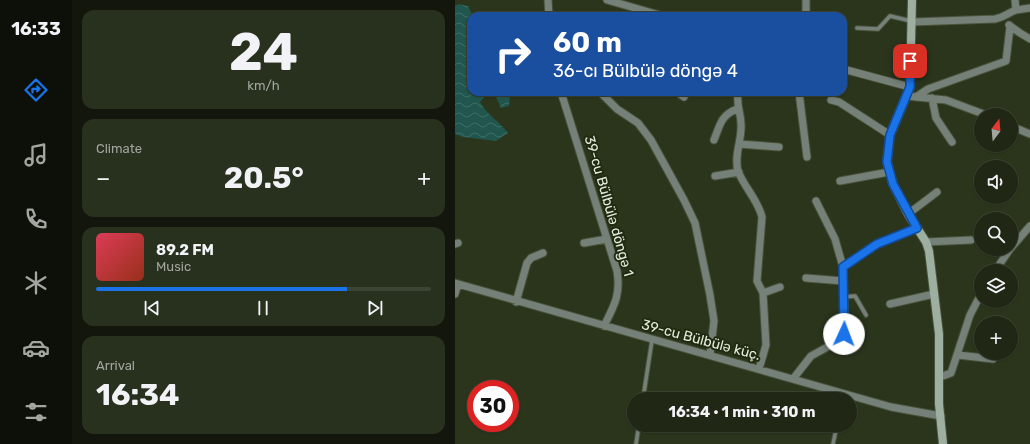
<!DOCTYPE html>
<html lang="en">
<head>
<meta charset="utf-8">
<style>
	:root { --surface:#202815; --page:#28301e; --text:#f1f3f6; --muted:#a2a6a0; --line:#3d4434; --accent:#1a73e8 }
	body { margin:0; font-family:Rubik,sans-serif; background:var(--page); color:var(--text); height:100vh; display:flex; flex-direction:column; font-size:15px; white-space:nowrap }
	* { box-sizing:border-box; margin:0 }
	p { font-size:13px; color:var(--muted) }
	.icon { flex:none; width:22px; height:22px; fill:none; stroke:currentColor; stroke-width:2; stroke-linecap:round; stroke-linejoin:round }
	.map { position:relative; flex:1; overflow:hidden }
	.panel { display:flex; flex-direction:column; gap:10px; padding:10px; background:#12160c; width:383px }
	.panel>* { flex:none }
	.hud { position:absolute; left:12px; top:12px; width:380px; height:84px; border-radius:12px; box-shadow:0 1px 3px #0004,0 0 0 1px var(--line); background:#1a4fa0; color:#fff; overflow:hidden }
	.needle { width:26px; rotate:16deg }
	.tools { position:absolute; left:519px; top:108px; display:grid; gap:8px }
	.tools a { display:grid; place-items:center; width:44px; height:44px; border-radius:50%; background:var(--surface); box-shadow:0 1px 3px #0004,0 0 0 1px var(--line); font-size:20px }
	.speed { position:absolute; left:12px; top:380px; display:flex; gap:8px; font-size:20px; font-weight:700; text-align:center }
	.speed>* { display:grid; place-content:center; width:52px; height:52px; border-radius:50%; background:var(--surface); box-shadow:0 1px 3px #0004,0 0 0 1px var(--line); line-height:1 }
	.speed .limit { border:6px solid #d22; background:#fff; color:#111 }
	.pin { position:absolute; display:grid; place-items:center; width:34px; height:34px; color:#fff; margin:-17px; border-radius:8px; box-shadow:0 2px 6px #0006 }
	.me { position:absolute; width:44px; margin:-22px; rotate:2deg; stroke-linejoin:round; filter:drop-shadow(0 0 3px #0008) }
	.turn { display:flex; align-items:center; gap:14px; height:84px; padding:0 20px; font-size:18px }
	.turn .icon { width:52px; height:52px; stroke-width:2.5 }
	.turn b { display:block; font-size:28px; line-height:34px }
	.big { font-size:30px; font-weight:700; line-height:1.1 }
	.panel .tile { flex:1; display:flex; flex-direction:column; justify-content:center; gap:6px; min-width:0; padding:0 14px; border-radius:12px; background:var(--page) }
	.panel .dial { align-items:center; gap:0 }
	.dial b { font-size:52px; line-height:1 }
	.song { display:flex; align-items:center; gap:12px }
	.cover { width:48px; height:48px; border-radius:6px; background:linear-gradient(135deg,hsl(350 70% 55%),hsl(10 70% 35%)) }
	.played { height:4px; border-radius:2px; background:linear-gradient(90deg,var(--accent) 75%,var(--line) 75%) }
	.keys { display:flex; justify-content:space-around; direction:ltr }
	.heat { display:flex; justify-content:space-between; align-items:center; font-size:22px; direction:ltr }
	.trip { position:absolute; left:172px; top:392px; width:230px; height:40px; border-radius:20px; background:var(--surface); box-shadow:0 1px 3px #0004,0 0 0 1px var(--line); font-weight:700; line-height:40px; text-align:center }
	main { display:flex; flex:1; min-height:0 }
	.dock { display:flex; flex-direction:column; width:72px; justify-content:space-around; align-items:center; background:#0d1008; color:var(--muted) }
	.dock .icon { width:28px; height:28px }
	.dock .on { color:var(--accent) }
	.dock b { font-size:18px; color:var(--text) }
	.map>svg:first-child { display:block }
	.water { fill:url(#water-waves) }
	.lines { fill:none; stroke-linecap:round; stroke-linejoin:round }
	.lane-casing { stroke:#49523b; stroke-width:5.5 }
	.street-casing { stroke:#49523b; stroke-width:9 }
	.secondary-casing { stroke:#49523b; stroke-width:10 }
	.lane { stroke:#758178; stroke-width:3.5 }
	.street { stroke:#758178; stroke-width:7 }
	.secondary { stroke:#9cafa1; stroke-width:8 }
	.route-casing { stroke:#114b97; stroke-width:10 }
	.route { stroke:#1a73e8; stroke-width:7 }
	.labels { text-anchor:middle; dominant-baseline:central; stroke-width:4; stroke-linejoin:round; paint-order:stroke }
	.street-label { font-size:14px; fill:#e5ecdc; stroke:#212b12 }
</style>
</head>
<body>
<main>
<nav class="dock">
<b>16:33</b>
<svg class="icon on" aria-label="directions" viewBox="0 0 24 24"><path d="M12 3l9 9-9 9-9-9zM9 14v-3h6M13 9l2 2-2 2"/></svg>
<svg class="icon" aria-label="music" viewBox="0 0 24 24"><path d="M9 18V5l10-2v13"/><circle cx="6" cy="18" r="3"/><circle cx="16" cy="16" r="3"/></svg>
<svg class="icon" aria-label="phone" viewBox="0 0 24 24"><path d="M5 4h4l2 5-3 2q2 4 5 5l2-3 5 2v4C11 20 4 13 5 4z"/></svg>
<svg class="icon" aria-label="climate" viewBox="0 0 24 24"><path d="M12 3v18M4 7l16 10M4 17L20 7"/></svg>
<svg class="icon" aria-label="car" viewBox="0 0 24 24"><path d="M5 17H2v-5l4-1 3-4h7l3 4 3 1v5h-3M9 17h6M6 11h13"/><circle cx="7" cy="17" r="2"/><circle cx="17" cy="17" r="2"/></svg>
<svg class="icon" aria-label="filters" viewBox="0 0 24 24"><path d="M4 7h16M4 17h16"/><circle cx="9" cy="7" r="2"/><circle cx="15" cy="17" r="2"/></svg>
</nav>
<section class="panel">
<div class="tile dial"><b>24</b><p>km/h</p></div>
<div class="tile"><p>Climate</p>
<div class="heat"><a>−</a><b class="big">20.5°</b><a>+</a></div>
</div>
<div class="tile">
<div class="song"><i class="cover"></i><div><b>89.2 FM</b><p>Music</p></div></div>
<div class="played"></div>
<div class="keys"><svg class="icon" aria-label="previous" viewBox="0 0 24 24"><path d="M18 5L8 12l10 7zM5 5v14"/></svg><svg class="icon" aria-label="pause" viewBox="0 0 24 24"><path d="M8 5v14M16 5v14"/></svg><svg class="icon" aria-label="next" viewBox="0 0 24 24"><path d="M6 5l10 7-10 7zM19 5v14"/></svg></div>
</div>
<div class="tile"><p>Arrival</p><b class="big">16:34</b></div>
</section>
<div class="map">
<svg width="575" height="444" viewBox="0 0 575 444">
	<defs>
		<pattern id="water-waves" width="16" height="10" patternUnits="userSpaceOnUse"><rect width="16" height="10" fill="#20564d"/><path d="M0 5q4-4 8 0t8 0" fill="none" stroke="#406e66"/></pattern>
	</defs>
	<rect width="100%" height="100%" fill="#2b351c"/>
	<path class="water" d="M4,4L13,6L18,16H16V92H51L55,96L54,106L46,108L40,95L33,93L25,102C32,115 44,121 53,133L41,141L8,137L0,134V6Z"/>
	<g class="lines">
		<g class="lane-casing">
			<path id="lane" d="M402,28L423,29L435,16L456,21
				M389,297L400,296L411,315
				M188,399L197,340
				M387,399L388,393
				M181,444L184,425
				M378,444L382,425"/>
		</g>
		<g class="street-casing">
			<path id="street" d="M93,0L94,16
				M152,0L208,16
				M351,0V16
				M561,10L575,8
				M457,22L540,19C551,17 552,13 561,10L560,0
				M554,25L565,33L575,39
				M388,69L455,87
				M106,92L162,271C166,295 159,306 149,326
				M145,92L162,109L183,123L196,140L229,200L240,223L255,295L259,321L255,355
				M222,92L229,97
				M283,92C281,108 287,114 286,128C286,142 279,156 283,171C289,187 303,200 307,217L302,281L308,293L311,345L304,369
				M344,92L352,157
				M452,96L491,100L531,115
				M461,97L473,89L551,61L555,27
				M477,98L481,118L497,142
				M376,100L384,102L435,135
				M556,126L575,134
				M259,140C265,125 266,115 282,109
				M284,144L324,147
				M260,176L284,172
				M385,181L434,172
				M361,201L380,239L388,267
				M453,214L482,192
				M471,242L516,240
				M129,243L152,239
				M0,244L3,243
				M556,248L575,226
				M540,271L555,249
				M351,278L388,281
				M0,283L436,407L486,416
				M308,293L325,287
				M0,294L3,284
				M61,302L72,263L76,258L88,253
				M435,304L479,294
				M503,355L538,359
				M485,377L496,373L515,315L526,294
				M338,379L356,356L387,339L390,323L388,267L422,244L462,228"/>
		</g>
		<g class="secondary-casing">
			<path id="secondary" d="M457,0L455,87L435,135L432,162L438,184L453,214L471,242L474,251L484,334V404L488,444"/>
		</g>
		<use href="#lane" class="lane"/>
		<use href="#street" class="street"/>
		<use href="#secondary" class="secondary"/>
	</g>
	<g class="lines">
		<g class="route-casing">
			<path id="route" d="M389,334L388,267L422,244L462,228L438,184L432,162L435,135L455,87V61"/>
		</g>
		<use href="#route" class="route"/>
	</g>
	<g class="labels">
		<g class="street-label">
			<text transform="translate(154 206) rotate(74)">39-cu Bülbülə döngə 1</text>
			<text transform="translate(246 340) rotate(15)">39-cu Bülbülə küç.</text>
		</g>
	</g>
</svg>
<div class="tools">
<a><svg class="needle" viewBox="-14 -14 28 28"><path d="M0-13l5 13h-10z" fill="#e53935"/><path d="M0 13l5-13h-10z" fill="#a2a6a0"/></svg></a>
<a><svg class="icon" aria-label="sound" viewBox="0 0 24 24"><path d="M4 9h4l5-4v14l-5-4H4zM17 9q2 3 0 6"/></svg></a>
<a><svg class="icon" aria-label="search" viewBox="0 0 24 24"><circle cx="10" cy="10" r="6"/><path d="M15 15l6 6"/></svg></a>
<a><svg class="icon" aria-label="layers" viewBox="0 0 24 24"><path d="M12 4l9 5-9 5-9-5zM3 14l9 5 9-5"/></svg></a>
<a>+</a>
</div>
<div class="speed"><div class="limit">30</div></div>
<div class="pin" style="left:455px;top:61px;background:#d93025"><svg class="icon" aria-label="arrive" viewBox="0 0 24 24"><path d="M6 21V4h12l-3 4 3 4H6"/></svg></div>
<svg class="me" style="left:389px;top:334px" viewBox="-20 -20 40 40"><circle r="19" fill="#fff"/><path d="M0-13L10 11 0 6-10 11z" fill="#1a73e8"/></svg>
<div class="trip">16:34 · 1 min · 310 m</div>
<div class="hud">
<div class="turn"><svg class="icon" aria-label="right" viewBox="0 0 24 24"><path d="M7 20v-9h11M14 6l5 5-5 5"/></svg><div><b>60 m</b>36-cı Bülbülə döngə 4</div></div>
</div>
</div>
</main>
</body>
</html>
